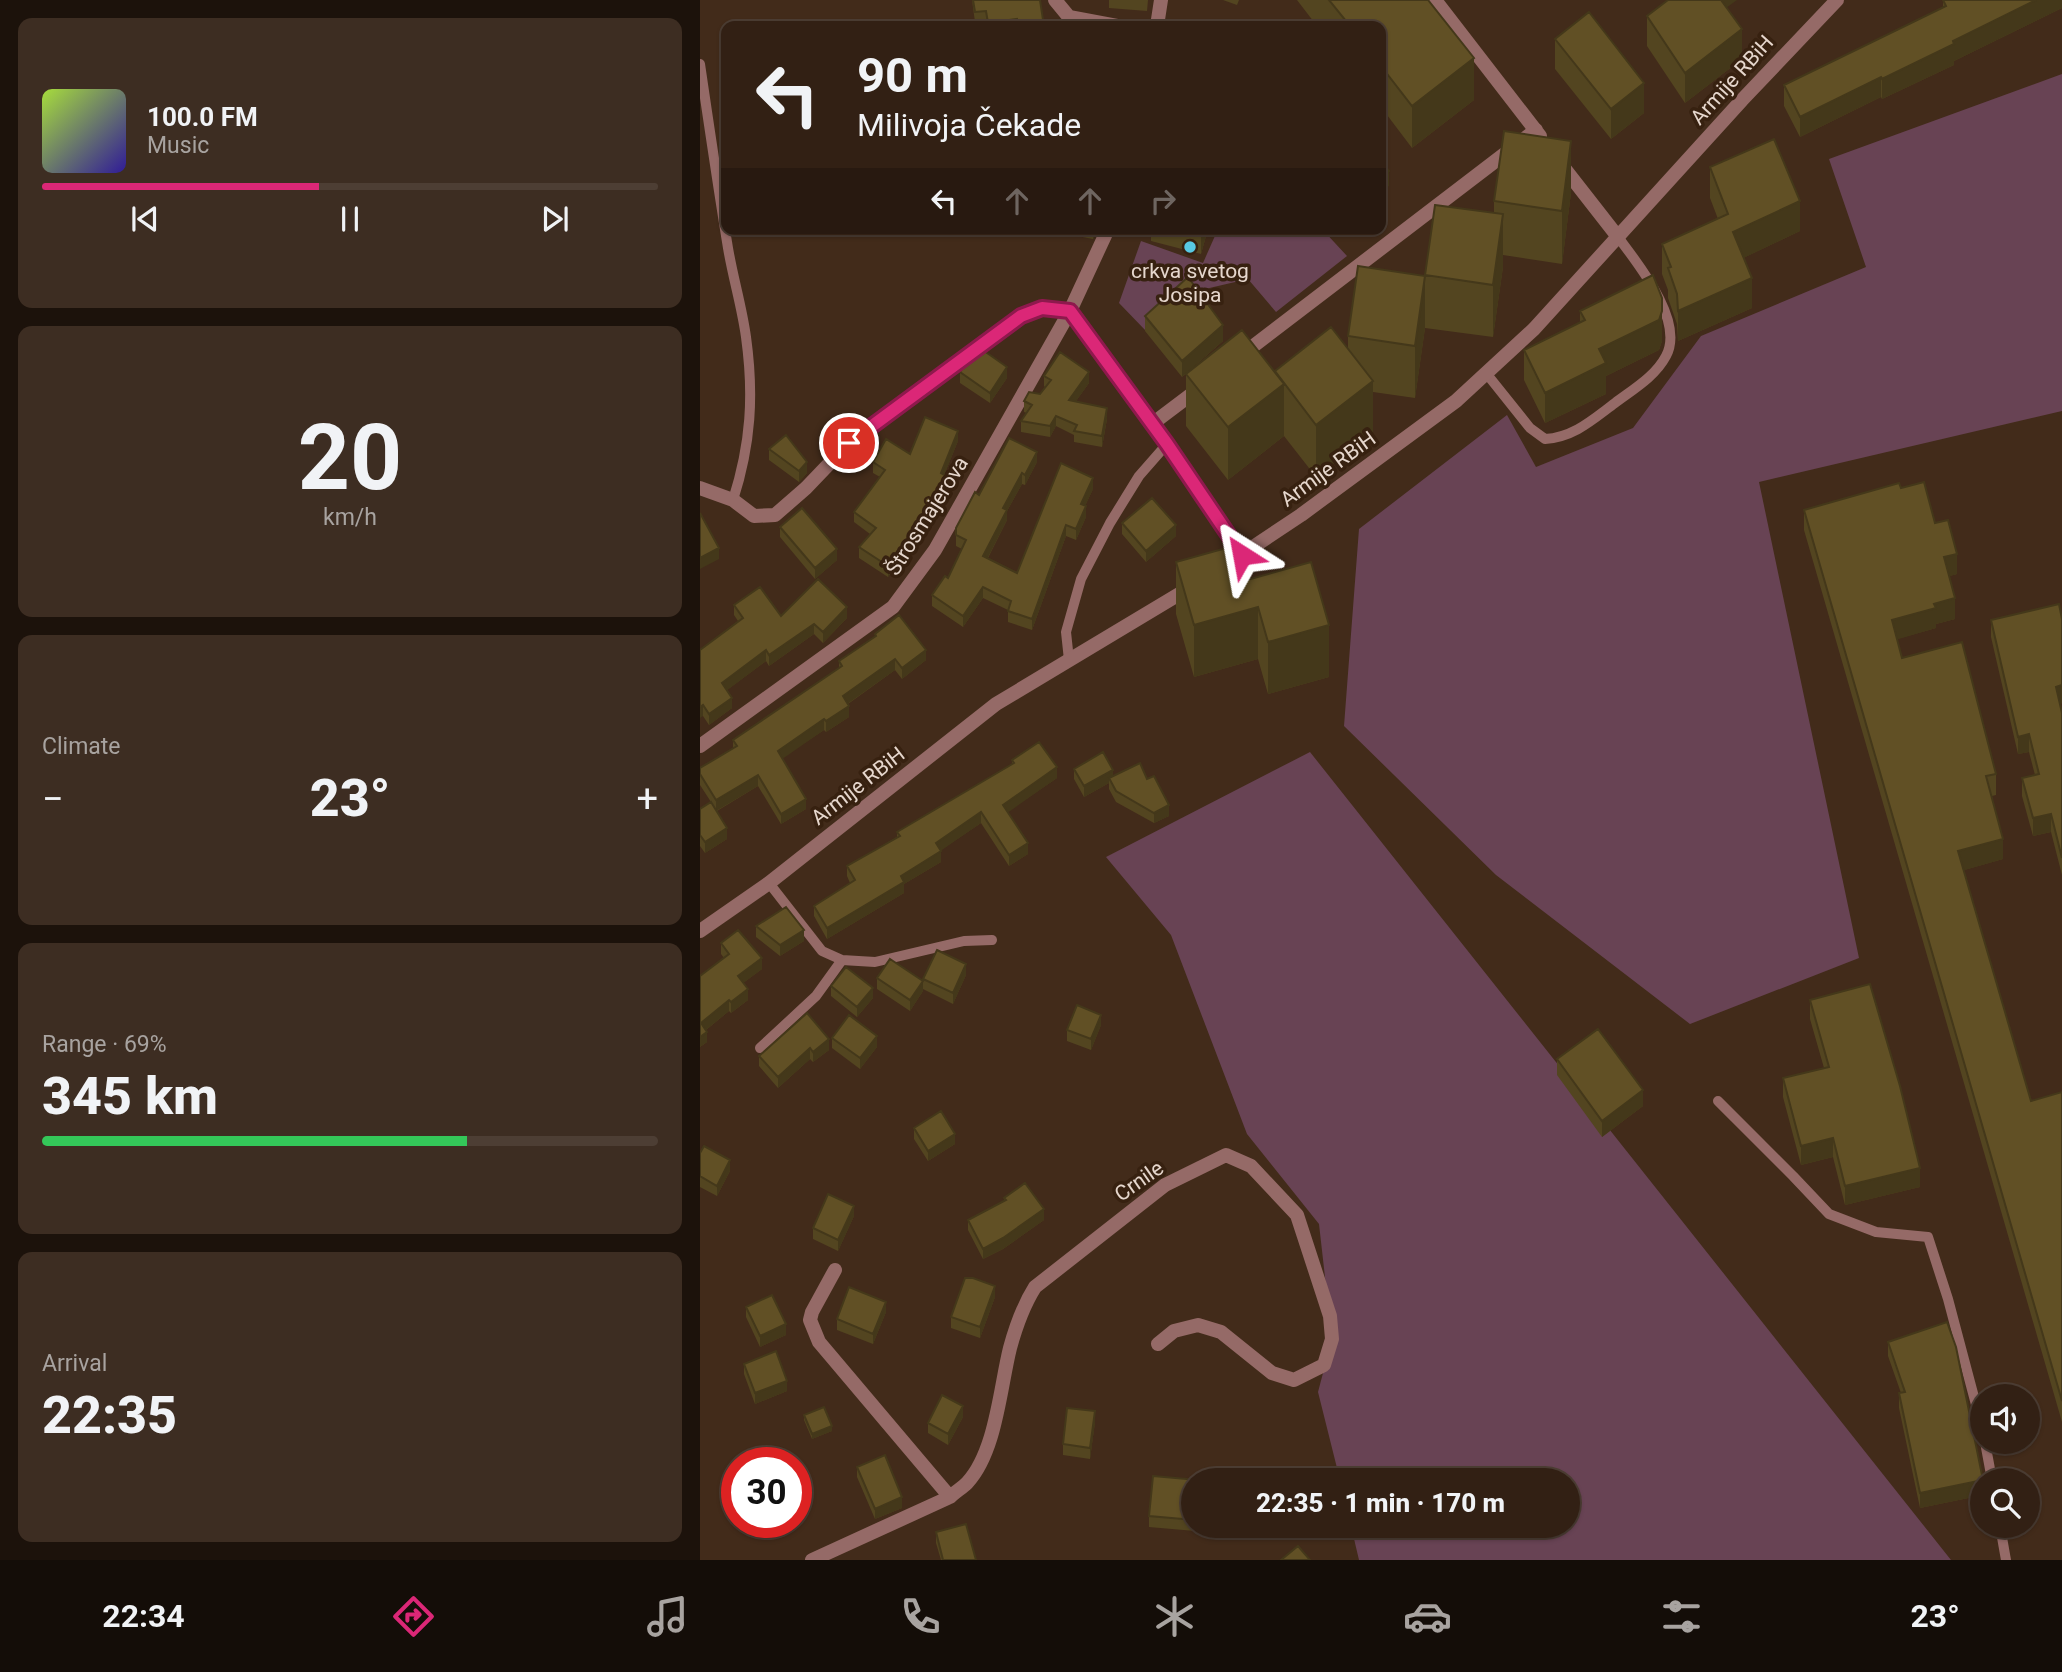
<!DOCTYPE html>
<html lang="en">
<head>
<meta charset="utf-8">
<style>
	:root { --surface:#322014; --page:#3d2d22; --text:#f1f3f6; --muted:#a8a3a0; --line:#4d3e34; --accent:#db2777 }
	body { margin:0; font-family:Roboto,sans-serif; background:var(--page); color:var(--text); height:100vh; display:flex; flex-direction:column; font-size:26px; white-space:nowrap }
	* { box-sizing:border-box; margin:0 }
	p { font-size:23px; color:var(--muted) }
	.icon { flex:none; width:38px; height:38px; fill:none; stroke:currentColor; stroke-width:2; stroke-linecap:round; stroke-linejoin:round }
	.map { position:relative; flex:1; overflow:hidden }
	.sheet { display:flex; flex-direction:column; gap:18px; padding:18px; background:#1c120b; width:700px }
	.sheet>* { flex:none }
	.banner { position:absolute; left:21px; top:21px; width:665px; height:214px; border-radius:14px; box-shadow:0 2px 5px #0004,0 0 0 2px var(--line); background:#322014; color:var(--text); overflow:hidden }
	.fabs { position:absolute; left:1270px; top:1384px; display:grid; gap:14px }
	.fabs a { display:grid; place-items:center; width:70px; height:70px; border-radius:50%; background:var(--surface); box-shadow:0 2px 5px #0004,0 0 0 2px var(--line); font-size:35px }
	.speed { position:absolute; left:21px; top:1447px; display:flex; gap:14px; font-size:35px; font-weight:700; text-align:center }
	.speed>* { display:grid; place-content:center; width:91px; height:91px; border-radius:50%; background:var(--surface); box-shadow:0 2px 5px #0004,0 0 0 2px var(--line); line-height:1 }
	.speed .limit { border:10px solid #d22; background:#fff; color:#111 }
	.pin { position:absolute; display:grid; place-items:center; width:60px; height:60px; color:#fff; margin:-30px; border:4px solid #fff; border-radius:50%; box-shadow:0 2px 7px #0007 }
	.me { position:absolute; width:77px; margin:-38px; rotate:326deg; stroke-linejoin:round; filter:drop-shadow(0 0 5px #0008) }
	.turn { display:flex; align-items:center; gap:24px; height:147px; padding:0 21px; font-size:32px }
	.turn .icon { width:91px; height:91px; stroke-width:2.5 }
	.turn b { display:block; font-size:49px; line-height:60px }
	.lanes { display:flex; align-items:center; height:66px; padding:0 21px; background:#0003; justify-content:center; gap:35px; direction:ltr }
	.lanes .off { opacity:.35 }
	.big { font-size:52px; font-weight:800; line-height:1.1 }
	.sheet .widget { flex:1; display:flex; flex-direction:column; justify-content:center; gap:10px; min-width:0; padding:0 24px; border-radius:14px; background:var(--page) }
	.sheet .dial { align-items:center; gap:0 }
	.dial b { font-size:91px; line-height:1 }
	.song { display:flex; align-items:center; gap:21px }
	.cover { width:84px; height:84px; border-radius:10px; background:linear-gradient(135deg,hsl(80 70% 55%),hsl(250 70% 35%)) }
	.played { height:7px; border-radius:4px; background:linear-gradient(90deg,var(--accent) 45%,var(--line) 45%) }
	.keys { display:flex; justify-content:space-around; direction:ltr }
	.heat { display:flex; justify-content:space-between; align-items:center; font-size:38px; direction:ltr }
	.charge { height:10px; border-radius:5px; background:linear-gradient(90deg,#34c759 69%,var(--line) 0) }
	.trip { position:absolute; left:481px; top:1468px; width:399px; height:70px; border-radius:35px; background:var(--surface); box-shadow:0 2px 5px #0004,0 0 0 2px var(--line); font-weight:800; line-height:70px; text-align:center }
	.dock { display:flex; height:112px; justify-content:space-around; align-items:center; background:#140d08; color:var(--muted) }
	.dock .icon { width:49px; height:49px }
	.dock .selected { color:var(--accent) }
	.dock b { font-size:32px; color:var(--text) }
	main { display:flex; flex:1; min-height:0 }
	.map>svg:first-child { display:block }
	.green { fill:#684354 }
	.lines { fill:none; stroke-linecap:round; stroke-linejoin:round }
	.service { stroke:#956a67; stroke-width:10 }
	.minor { stroke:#956a67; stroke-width:14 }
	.wall { fill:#534520 }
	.shaded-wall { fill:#44381a }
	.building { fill:#615025; stroke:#44381a; stroke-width:2 }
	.route-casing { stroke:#8e194d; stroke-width:18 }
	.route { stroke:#db2777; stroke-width:12 }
	.poi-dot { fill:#58c9e3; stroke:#372110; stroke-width:2.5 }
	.labels { text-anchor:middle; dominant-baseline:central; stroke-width:7; stroke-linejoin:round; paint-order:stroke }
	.street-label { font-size:21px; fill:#e6d7cd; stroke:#372110 }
	.poi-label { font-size:21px; fill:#e6d7cd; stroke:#372110 }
</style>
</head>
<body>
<main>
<section class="sheet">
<div class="widget">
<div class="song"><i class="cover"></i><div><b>100.0 FM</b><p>Music</p></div></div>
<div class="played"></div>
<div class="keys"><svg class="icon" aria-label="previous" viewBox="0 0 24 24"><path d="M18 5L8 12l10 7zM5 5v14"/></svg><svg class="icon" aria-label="pause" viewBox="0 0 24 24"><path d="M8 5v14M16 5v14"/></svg><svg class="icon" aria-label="next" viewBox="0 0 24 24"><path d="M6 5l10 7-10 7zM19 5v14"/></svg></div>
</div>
<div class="widget dial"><b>20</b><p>km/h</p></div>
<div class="widget"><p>Climate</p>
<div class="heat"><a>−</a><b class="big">23°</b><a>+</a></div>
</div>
<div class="widget"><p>Range · 69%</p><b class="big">345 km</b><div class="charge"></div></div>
<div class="widget"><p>Arrival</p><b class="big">22:35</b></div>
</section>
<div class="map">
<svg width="1362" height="1560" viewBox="0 0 1362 1560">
	<rect width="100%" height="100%" fill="#422b1a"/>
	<path class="green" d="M1362,74V411L1059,482L1159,958L990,1024L796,875L644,726L659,529L807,415L836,467L933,428L1001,336L1166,267L1129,159Z
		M518,229H622L647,256L576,312L548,279L488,293L446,331L419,303L441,241L503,263Z
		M610,752L1251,1560H659L651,1526H868V1480H640L618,1392L632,1339L619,1224L547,1134L471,935L406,857Z"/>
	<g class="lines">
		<path class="service" d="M0,64C9,125 18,187 28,248C33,278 42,307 46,337C54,395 51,444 33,500
			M786,373L830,428L845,439C874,437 892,420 915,403C932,390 955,377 966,356C985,321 938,264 918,237
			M369,660L366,632L381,579L410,523L439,476L467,444
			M69,883L122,951L142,960L175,962L264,941L292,940
			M60,1048L116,996L142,960
			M1018,1101L1093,1176L1129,1214L1176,1232L1228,1237L1248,1299L1283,1431
			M1285,1442L1292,1480
			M1300,1526L1306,1560"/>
		<path class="minor" d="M355,0L369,17L417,26
			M735,0L840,136
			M457,26L461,0
			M861,164L918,237
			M408,229L370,311L467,444L543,555
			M539,357L836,130
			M452,424L501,387
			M0,488L33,500L54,516L75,515L106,488L149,443L321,316L342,308L370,311L235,550L193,607L0,746
			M526,565L601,515L756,401L834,329L1042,100L1137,0
			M0,931L69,883L296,704L491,587
			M135,1270L112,1312L110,1320L119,1342L250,1497
			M112,1560L250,1497C255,1492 262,1488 267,1483C296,1452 300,1388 310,1348C316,1326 323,1306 335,1287L465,1185L526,1155L551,1166L597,1215L630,1316L632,1339L624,1365L594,1380L572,1373L521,1332L498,1325L474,1331L458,1344"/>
	</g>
	<path class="wall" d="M272,0H340L344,26H287L286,21L275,22Z
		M409,0H448L447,11L409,8Z
		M523,0H539L537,5Z
		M597,0H728L774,100L712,148L681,107V26H617Z
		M1243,0H1362V8L1254,61V65L1182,99L1181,97L1100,137L1084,106V85L1243,7Z
		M1027,8L1042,59L985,103L947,46V16Z
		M855,39L944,113L911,139L855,69Z
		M1010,167L1100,231L1043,258L1052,308L978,341L977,324L968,298V290L962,274V244L1018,219L1010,198Z
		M871,193L862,264L803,255V267L793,337L725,328V275L794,213V201Z
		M362,229H398L393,239L362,233Z
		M451,229H508L501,254L451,241Z
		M880,311L962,341L959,350L906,376V394L845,423L824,380V350L880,323Z
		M445,316L523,341L489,371L575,372L648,349V336L725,328L715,398L673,392V434L616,477L584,436L528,480L486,426V374L482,377L445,331Z
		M260,372L307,378L290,403L260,383Z
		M344,376L389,383L376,401L407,419L402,447L374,442V435L356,426L350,437L321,432V421L327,413L324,412V401L340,394L345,387L344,386Z
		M258,441L244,475L246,486L221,528V532L188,577L159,558V547L170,534L154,522V512L180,477L173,473V462Z
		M69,449L107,473L99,482L69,460Z
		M337,462L325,485L322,484L307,511V520L288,558L317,573L393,489L385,506L386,517L376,540L366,536L332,630L308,622V610L283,598L263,627L232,606V595L248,578L262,549L256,546V528L279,495Z
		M1201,488L1257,574L1249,576L1255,619L1236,624V628L1197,639L1202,658L1296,774V795L1292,796L1303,859L1264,870L1331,1101L1362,1092V1422L1104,530V510Z
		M422,523L476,536L446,562L422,534Z
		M80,527L137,560L115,579L80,537Z
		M476,562L547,580L629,677L568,694L558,659L494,677L476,614Z
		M34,605L81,616L147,618L123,643L114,634L69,666L66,661L27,690L32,708L9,725L3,716L0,650L38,621L34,615Z
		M1362,619V703L1360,704L1362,713V875L1351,832L1333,836L1322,796V778L1335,775L1329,752L1318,754L1291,637V620Z
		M175,634L226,660L202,679L195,670L148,704L149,717L126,732L124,730L82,758L106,809L81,824L58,786L17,811L27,839L5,853L0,846V809L11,802L0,785V768L33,749V740L139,668V661L175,637Z
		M312,760L357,778L307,812L328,854L309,866L281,823L241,850V862L204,884V893L127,939L114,916V906L150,883L147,876V866L197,837V832L312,764Z
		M374,769L413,776L447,779L469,816L454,823L416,802L409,789V783L384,797L374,779Z
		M56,926L104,941L80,956L56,937Z
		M21,943L62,969L43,983L48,1000L31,1013L29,1011L6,1030L7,1042L0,1047V976L24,958L21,954Z
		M266,975L253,1004L223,989V979Z
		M177,978L223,991L210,1011L177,989Z
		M131,986L173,998L157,1017L131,996Z
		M1110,1000L1220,1187L1145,1205L1133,1157L1101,1165L1083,1097V1078L1124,1068L1110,1019Z
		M107,1013L129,1050L113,1062L110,1059L78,1088L59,1066V1056Z
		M401,1025L391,1050L367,1041V1030Z
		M132,1038L177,1047L160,1069L132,1048Z
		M857,1059L943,1106L902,1137L857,1075Z
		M214,1128L255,1144L228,1161L214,1139Z
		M0,1153L30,1171L17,1196L0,1187Z
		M304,1198L344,1220L303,1249L283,1259L268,1230V1220L304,1201Z
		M154,1216L138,1251L113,1239V1228Z
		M295,1297L280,1338L251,1328V1317Z
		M46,1307L86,1335L60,1347L46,1317Z
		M186,1312L173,1344L137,1330V1319Z
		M1188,1342L1283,1480V1495L1220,1508L1199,1408V1393H1201L1188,1356Z
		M44,1364L87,1391L55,1404L44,1374Z
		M104,1415L132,1431L112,1439L104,1420Z
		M263,1417L248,1445L228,1433V1423Z
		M395,1422L390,1459L363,1455V1444Z
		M157,1467L202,1508L175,1519L157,1477Z
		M494,1480V1526H495V1531L449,1527V1516Z
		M236,1532L276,1560H241L236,1543Z"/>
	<path class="shaded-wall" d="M1015,0H1037L1015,16Z
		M1336,0H1362V8L1254,61V65L1182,99V79L1253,41Z
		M1042,29V59L985,103V73Z
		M774,58V100L712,148V106Z
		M1181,77V97L1100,137V117Z
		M944,83V113L911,139V109Z
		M871,141V193L862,264V211Z
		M689,171V186L681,192V178Z
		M1100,201V231L1033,263V232Z
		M803,214V267L793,337V285Z
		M393,229H398L393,239Z
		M502,229H508L501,254V233Z
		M725,276V328L715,398V346Z
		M1052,278V308L978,341V311Z
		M962,311V341L959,350L906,376V394L845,423V393L899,349Z
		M523,325V341L482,377V361Z
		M307,367V378L290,403V393Z
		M389,372V383L369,411V400Z
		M673,381V434L616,477V425Z
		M584,384V436L528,480V427Z
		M407,408V419L402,447V436Z
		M356,416V426L350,437V426Z
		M258,431V441L241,483V473Z
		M337,452V462L325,485V475Z
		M107,462V473L99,482V471Z
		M322,473V484L307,511V520L283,567V556L303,508Z
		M246,476V486L221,528V532L188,577V566L219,520Z
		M393,478V489L381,515V504Z
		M386,506V517L376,540V529Z
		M366,525V536L332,630V619Z
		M476,525V536L446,562V551Z
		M19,548V559L0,569V558Z
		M137,549V560L115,579V568Z
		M1257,554V574L1244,578V557Z
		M283,587V598L263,627V616Z
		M1255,598V619L1236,624V628L1192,641V620L1234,604Z
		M147,607V618L123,643V632Z
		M558,607V659L494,677V625Z
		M114,624V634L69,666V655Z
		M629,625V677L568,694V642Z
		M66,650V661L22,694V683Z
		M226,650V660L202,679V668Z
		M195,659V670L143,707V696Z
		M1362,685V703L1356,705V687Z
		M32,698V708L9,725V714Z
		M3,705V716L0,718V707Z
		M149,706V717L126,732V721Z
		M124,719V730L78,762V751Z
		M1329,734V752L1318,754V737Z
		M357,767V778L303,816V805Z
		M413,770V781L409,778V783L384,797V786Z
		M58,775V786L16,811V800Z
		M106,799V809L81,824V814Z
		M469,805V816L454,823V813Z
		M281,812V823L236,854V843Z
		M1351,814V832L1333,836V818Z
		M27,828V839L5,853V842Z
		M1303,839V859L1258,872V851Z
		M328,843V854L309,866V855Z
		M241,851V862L204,884V893L127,939V928L201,876Z
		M104,930V941L80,956V945Z
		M62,958V969L38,987V976Z
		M266,964V975L253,1004V993Z
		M223,981V991L210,1011V1000Z
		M173,988V998L157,1017V1007Z
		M48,989V1000L31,1013V1002Z
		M29,1000V1011L1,1034V1023Z
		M401,1015V1025L391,1050V1039Z
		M7,1032V1042L0,1047V1037Z
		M177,1036V1047L160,1069V1058Z
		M129,1039V1050L113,1062V1052Z
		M110,1048V1059L78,1088V1077Z
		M943,1090V1106L902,1137V1121Z
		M255,1134V1144L228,1161V1151Z
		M1133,1138V1157L1101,1165V1146Z
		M30,1160V1171L17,1196V1186Z
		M1220,1168V1187L1145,1205V1186Z
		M154,1206V1216L138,1251V1240Z
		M344,1209V1220L303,1249L283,1259V1249Z
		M295,1286V1297L280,1338V1327Z
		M186,1302V1312L173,1344V1334Z
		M86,1324V1335L60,1347V1336Z
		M87,1381V1391L55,1404V1393Z
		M263,1406V1417L248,1445V1434Z
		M395,1411V1422L390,1459V1448Z
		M132,1426V1431L112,1439V1434Z
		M1283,1480V1495L1220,1508V1493Z
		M202,1497V1508L175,1519V1509Z"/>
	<path class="building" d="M273,0H340L344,26H318L317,19L288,23L286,11L275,12Z
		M629,0H728L774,58L712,106L681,66V26H650Z
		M968,0H1021L1042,29L985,73L947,16Z
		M1243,0H1336L1253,41L1254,44L1182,79L1181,77L1100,117L1084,85L1246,6Z
		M889,12L944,83L911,109L855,39Z
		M804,131L871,141L862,211L794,201Z
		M1074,139L1100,201L1033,232L1052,278L978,311L977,294L968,268L971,267L962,244L1028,214L1010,167Z
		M681,162L689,171L681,178Z
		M735,205L803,214L793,285L725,275Z
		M486,229H502L501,233Z
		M658,266L725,276L715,346L648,336Z
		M953,275L962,298V311L959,320L899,349L906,363L845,393L824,350L885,320L880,311Z
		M488,277L523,325L482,361L445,316Z
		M631,327L673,381L616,425L575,371Z
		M542,330L584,384L528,427L486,374Z
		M280,348L307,367L290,393L260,372L273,352Z
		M360,352L389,372L369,400L407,408L402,436L374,431L377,425L356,416L350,426L321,421L332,405L324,401L329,392L340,394L351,380L344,376Z
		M225,417L258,431L241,473L246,476L219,520L221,522L188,566L159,547L176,528L154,512L185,470L173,462L186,439L210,454Z
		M86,435L107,462L99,471L69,449Z
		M309,438L337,452L325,475L322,473L303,508L307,510L283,556L317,573L361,463L393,478L381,504L386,506L376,529L366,525L332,619L308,611L311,601L283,587L263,616L232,595L245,576L248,578L266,540L256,535V528L275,492L279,495Z
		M1224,482L1235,523L1248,520L1257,554L1244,557L1255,598L1234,604L1236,608L1192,620L1202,658L1262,642L1296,774L1286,776L1303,839L1258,851L1331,1101L1362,1092V1401L1104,510L1199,483L1201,488Z
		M452,498L476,525L446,551L422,523Z
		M102,508L137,549L115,568L80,527Z
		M0,513L19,548L0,558Z
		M537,545L547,580L611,562L629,625L568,642L558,607L494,625L476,562Z
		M118,579L147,607L123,632L114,624L69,655L66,650L22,683L32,698L9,714L3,705L0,707V650L43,618L34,605L60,587L81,616Z
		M1359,604L1362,619V685L1356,687L1362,713V858L1351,814L1333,818L1322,778L1339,774L1329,734L1318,737L1291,620Z
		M199,615L226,650L202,668L195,659L143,696L149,706L126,721L124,719L78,751L106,799L81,814L58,775L16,800L0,774V768L37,746L33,740L142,666L139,661L176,636L175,634Z
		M339,742L357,767L303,805L328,843L309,855L281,812L236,843L241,851L201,876L204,882L127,928L114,906L155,880L147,866L200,836L197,832L314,763L312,760Z
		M403,752L413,770L384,786L374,769Z
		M440,763L447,779L454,776L469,805L454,813L416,791L409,778Z
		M11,802L27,828L5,842L0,835V809Z
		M86,907L104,930L80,945L56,926Z
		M38,930L62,958L38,976L48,989L31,1002L29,1000L1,1023L7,1032L0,1037V976L29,954L21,943Z
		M237,950L266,964L253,993L223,979Z
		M190,959L223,981L210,1000L177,978Z
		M146,967L173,988L157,1007L131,986Z
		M1170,984L1200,1086L1220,1168L1145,1186L1133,1138L1101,1146L1083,1078L1129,1067L1110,1000Z
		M377,1005L401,1015L391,1039L367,1030Z
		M107,1013L129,1039L113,1052L110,1048L78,1077L59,1056Z
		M149,1015L177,1036L160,1058L132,1038Z
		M898,1029L943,1090L902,1121L857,1059Z
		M241,1111L255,1134L228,1151L214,1128Z
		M4,1146L30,1160L17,1186L0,1176V1153Z
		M325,1183L344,1209L303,1238L283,1249L268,1220L306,1200L304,1198Z
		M128,1194L154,1206L138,1240L113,1228Z
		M265,1278H273L295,1286L280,1327L251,1317Z
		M149,1287L186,1302L173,1334L137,1319Z
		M72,1295L86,1324L60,1336L46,1307Z
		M1247,1322L1256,1347L1283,1480L1220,1493L1199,1393L1205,1392L1188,1342Z
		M76,1351L87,1381L55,1393L44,1364Z
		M242,1395L263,1406L248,1434L228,1423Z
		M124,1407L132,1426L112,1434L104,1415Z
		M367,1408L395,1411L390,1448L363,1444Z
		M185,1455L202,1497L175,1509L157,1467Z
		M453,1476L498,1480H494V1520L449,1516Z
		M266,1524L276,1560H243L236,1532Z
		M598,1546L610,1560H581Z"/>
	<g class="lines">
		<g class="route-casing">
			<path id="route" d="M149,443L321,316L342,308L370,311L467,444L542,555"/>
		</g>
		<use href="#route" class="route"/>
	</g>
	<circle class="poi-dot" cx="490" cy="247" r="7"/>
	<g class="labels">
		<g class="street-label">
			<text transform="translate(1032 80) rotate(-48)">Armije RBiH</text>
			<text transform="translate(628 469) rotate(-36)">Armije RBiH</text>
			<text transform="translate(227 516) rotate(-58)">Štrosmajerova</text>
			<text transform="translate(158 786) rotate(-38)">Armije RBiH</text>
			<text transform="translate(439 1181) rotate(-35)">Crnile</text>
		</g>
		<g class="poi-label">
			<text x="490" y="271">crkva svetog<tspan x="490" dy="24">Josipa</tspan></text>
		</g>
	</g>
</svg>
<div class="fabs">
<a><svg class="icon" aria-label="sound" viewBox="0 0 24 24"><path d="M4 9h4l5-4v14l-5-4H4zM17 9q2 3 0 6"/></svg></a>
<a><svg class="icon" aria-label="search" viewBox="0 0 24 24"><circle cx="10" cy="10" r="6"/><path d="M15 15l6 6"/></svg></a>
</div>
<div class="speed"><div class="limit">30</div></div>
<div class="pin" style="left:149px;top:443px;background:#d93025"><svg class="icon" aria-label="arrive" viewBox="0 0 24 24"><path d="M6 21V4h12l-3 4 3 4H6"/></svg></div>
<svg class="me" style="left:542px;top:555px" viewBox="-20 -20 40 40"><path d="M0-17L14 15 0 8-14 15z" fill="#db2777" stroke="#fff" stroke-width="4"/></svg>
<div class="trip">22:35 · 1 min · 170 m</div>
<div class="banner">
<div class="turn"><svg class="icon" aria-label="left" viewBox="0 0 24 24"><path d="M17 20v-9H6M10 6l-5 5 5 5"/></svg><div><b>90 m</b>Milivoja Čekade</div></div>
<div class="lanes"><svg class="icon" aria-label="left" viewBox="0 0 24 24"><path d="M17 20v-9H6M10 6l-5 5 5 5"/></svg><svg class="icon off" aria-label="ahead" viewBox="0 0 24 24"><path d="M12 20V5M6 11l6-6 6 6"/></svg><svg class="icon off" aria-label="ahead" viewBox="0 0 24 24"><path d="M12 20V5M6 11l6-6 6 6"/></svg><svg class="icon off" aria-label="right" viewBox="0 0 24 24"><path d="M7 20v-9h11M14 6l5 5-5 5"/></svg></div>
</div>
</div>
</main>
<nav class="dock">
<b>22:34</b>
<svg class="icon selected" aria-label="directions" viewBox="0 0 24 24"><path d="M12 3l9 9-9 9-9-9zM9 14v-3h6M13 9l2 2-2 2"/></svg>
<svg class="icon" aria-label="music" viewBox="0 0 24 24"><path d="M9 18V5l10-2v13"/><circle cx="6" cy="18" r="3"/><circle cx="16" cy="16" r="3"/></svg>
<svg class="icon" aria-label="phone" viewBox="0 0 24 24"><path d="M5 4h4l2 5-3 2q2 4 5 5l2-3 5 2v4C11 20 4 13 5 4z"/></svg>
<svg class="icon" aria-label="climate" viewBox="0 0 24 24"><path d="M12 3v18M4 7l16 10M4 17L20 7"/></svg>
<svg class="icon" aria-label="car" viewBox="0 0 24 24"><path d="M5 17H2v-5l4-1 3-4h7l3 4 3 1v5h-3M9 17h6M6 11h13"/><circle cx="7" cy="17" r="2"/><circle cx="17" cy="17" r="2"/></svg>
<svg class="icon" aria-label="filters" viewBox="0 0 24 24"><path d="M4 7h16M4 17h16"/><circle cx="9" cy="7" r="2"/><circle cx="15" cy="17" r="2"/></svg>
<b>23°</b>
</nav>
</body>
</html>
